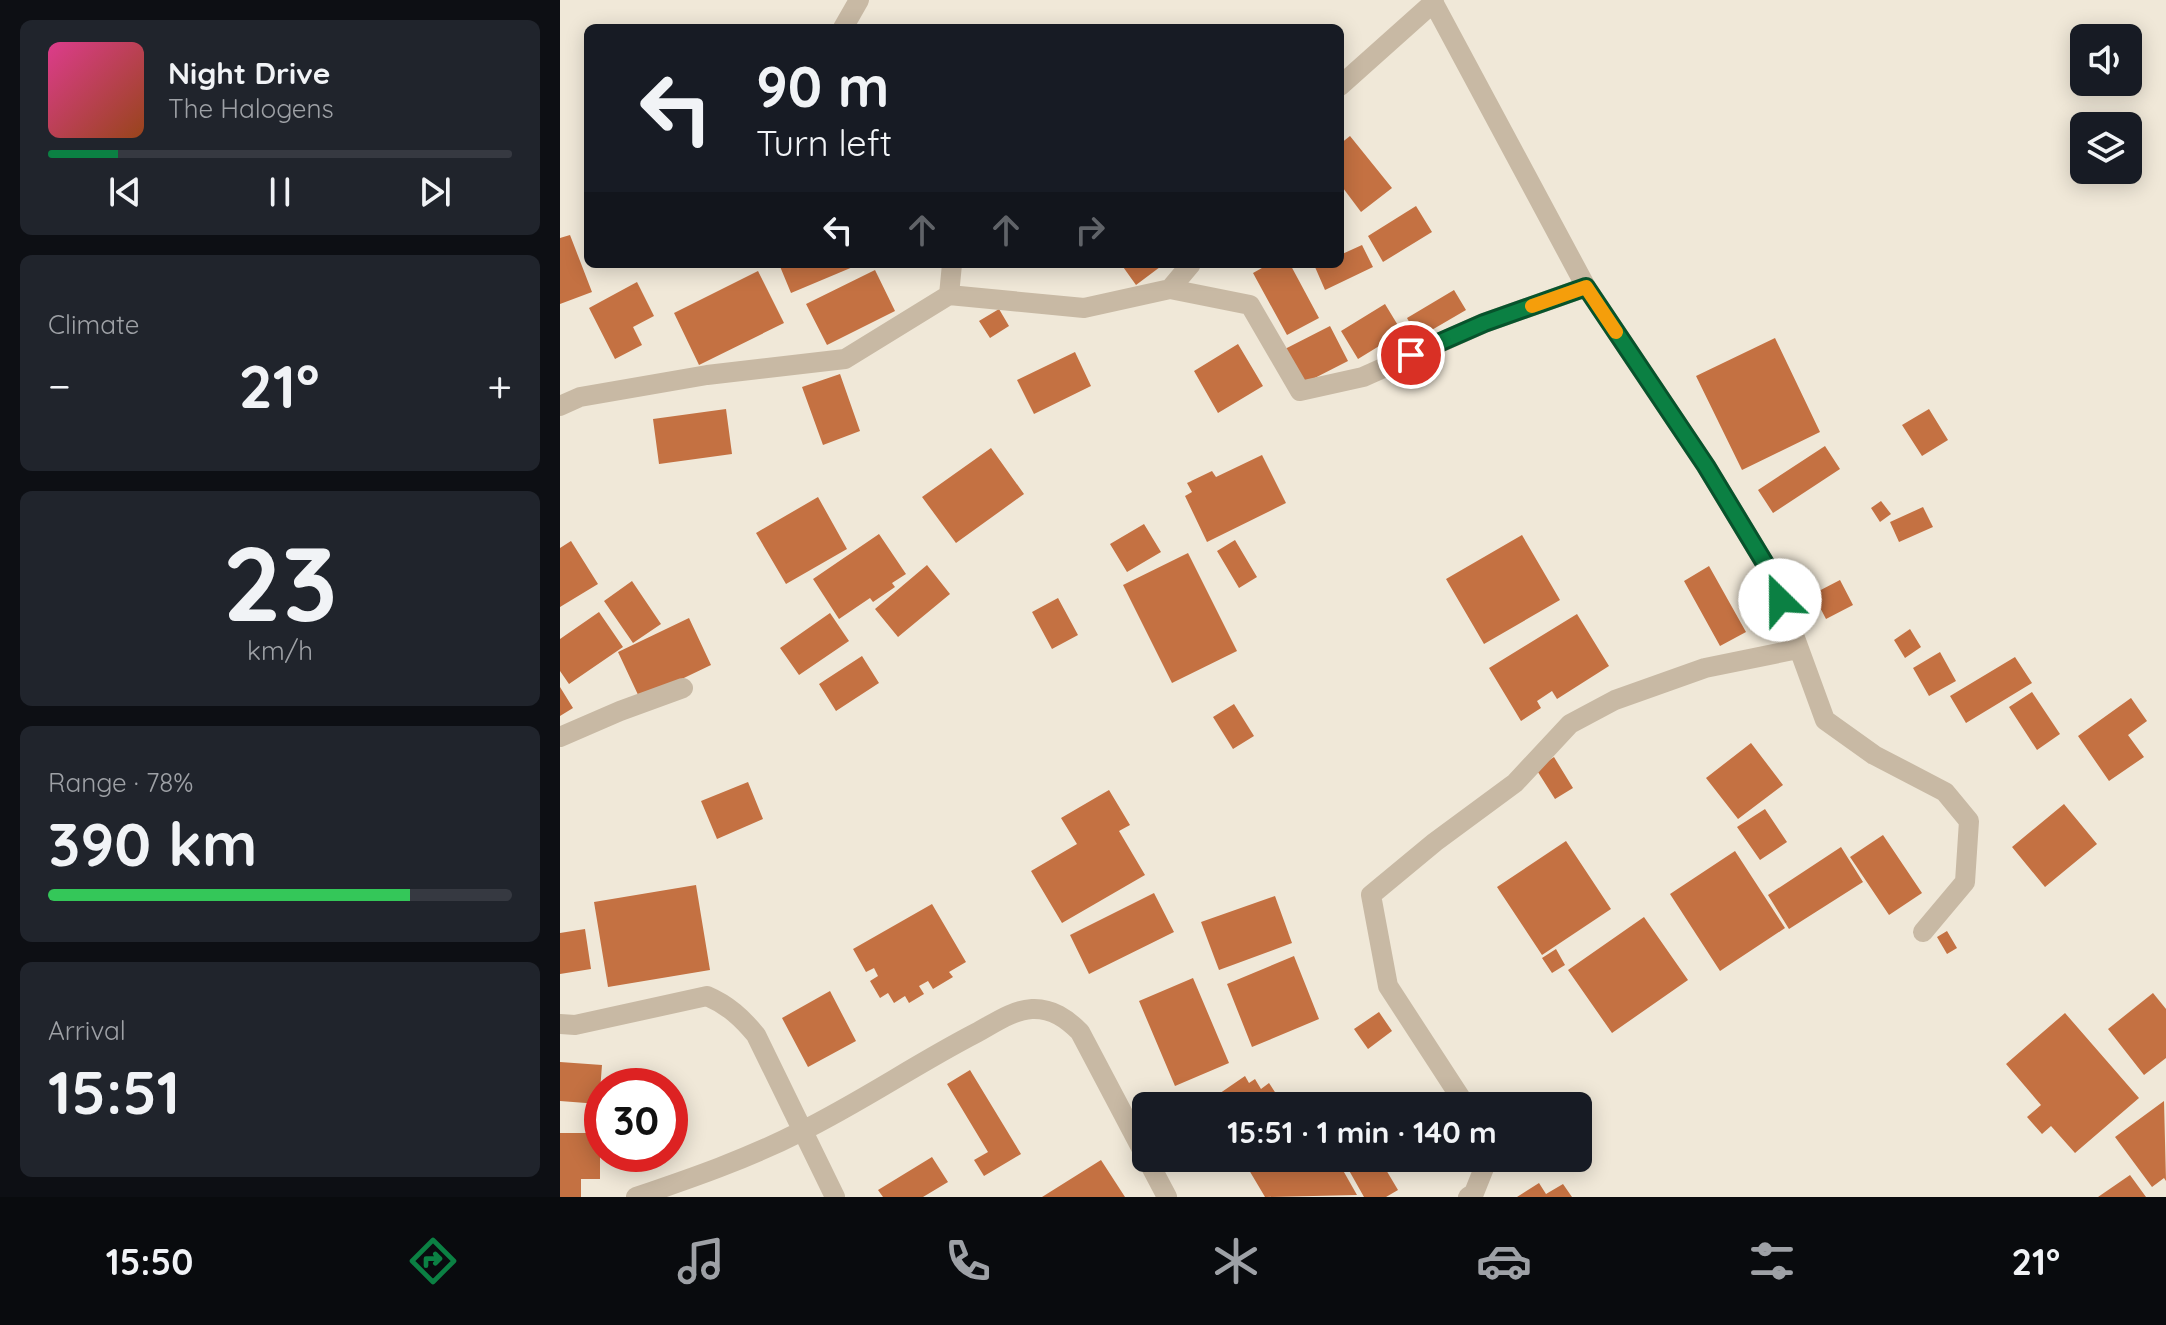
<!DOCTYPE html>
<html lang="en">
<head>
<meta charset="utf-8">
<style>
	:root { --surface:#171b24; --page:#20242c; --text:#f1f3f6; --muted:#9ea1a6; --line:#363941; --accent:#0b8043 }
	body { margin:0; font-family:Quicksand,sans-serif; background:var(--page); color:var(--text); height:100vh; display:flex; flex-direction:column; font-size:30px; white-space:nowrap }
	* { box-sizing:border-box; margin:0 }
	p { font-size:26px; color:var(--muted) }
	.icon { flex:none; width:44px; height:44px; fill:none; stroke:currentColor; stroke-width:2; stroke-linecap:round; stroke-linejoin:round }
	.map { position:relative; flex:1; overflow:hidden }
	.details { display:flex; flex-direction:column; gap:20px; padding:20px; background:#0d0f14; width:560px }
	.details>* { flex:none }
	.guide { position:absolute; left:24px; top:24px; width:760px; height:244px; border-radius:12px; box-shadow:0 4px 20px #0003; background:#171b24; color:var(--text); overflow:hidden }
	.fabs { position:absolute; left:1510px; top:24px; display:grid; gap:16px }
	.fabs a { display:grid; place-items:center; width:72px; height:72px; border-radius:12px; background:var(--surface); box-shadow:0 4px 20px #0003; font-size:40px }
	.speed { position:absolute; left:24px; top:1068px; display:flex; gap:16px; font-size:40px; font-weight:700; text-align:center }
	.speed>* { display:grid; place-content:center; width:104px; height:104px; border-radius:50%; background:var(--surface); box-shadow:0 4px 20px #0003; line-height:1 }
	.speed .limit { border:12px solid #d22; background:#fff; color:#111 }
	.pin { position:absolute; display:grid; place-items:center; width:68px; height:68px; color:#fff; margin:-34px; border:4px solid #fff; border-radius:50%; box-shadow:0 2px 8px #0007 }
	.me { position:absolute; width:88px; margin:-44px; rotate:337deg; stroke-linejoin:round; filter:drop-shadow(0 0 6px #0008) }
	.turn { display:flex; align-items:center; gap:28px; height:168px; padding:0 40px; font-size:36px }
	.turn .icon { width:104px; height:104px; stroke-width:2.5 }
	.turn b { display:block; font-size:56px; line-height:68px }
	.lanes { display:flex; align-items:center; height:76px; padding:0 40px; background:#0003; justify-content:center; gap:40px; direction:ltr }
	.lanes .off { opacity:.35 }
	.big { font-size:60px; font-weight:800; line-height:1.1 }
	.details .card { flex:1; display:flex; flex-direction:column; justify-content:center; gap:12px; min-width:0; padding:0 28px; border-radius:12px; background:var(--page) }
	.details .dial { align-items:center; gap:0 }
	.dial b { font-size:104px; line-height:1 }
	.song { display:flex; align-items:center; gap:24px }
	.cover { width:96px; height:96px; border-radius:12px; background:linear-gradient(135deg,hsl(330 70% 55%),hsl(20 70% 35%)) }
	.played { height:8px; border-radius:4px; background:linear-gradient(90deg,var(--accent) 15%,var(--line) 15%) }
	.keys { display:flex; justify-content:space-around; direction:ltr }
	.heat { display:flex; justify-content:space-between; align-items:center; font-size:44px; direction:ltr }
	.charge { height:12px; border-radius:6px; background:linear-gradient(90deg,#34c759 78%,var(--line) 0) }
	.trip { position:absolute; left:572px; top:1092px; width:460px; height:80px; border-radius:12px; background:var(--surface); box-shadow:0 4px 20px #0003; font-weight:800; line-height:80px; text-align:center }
	.tab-bar { display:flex; height:128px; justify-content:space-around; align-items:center; background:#090b0e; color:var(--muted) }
	.tab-bar .icon { width:56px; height:56px }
	.tab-bar .on { color:var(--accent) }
	.tab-bar b { font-size:36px; color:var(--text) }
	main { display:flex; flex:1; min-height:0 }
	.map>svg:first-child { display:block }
	.building { fill:#c47142 }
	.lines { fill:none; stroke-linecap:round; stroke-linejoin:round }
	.street { stroke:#c8b9a4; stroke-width:20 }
	.route-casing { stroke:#07532c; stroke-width:20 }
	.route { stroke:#0b8043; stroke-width:14 }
	.slow { stroke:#f59e0b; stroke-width:14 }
</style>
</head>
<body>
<main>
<section class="details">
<div class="card">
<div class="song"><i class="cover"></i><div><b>Night Drive</b><p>The Halogens</p></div></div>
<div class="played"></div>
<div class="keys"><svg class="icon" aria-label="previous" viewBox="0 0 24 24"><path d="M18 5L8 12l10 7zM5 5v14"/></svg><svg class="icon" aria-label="pause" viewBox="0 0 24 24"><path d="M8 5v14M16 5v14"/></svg><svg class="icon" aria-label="next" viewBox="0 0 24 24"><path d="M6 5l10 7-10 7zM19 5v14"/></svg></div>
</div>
<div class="card"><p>Climate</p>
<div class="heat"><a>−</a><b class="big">21°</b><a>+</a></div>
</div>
<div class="card dial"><b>23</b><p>km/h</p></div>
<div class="card"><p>Range · 78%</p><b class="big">390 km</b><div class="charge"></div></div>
<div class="card"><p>Arrival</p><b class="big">15:51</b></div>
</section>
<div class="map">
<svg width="1606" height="1197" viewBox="0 0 1606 1197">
	<rect width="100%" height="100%" fill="#f0e8d8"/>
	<path class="building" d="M790,136L832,188L801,212L780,184V144Z
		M856,206L872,232L823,262L808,236Z
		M10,235L32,292L0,304V238Z
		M802,245L813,267L765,290L755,267L762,264H780V255Z
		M219,264H300L231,293Z
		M561,264H604L576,285Z
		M709,264H730L759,318L727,335L693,273Z
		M315,270L335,311L267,345L246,304Z
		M198,271L224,323L139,365L114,313Z
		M77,282L94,316L73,327L82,345L55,359L29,308Z
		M894,290L906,310L858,338L847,318Z
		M825,304L842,332L798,359L781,331Z
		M439,309L449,326L430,338L419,321Z
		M770,326L788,361L739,386L721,351Z
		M1215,338L1260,432L1182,470L1136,376Z
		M678,344L703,386L658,413L634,371Z
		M515,352L531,386L474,414L457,380Z
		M280,374L300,431L263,445L242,387Z
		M166,409L172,454L99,464L93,419Z
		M1369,409L1388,440L1362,456L1342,425Z
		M1265,446L1280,469L1213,513L1198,490Z
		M431,448L464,494L396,543L362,497Z
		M702,455L726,503L647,542L625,496L632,492L627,483L652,471L656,477Z
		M258,497L287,549L226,584L196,533Z
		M1321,501L1331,514L1320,522L1311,508Z
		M1363,507L1373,527L1339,542L1330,522Z
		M584,524L601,552L567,572L550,544Z
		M319,534L346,574L332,583L335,587L313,602L310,598L279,619L253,579Z
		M962,535L1000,600L924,644L886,579Z
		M675,540L697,577L679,588L657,551Z
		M11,541L38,584L0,607V548Z
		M628,553L677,651L612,683L563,585Z
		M367,565L390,594L338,637L315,609Z
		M1149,566L1186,632L1160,646L1124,581Z
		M1280,580L1293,605L1266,619L1253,594Z
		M72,581L101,624L73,643L44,601Z
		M498,598L518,635L492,649L472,612Z
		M39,612L63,647L9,684L0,671V639Z
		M270,613L289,641L239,675L220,648Z
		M1017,614L1049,666L997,699L992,691L977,701L981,708L961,721L929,668Z
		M129,618L151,665L80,699L58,652Z
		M1350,629L1361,647L1345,658L1334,640Z
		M1380,652L1396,681L1369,696L1353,668Z
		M302,656L319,683L276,711L259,684Z
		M1455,657L1472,683L1406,723L1390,696Z
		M0,687L13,708L0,716Z
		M1472,692L1500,734L1477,750L1449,707Z
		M1571,698L1587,721L1568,735L1584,757L1549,781L1518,736Z
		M674,704L694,736L673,749L653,717Z
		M1191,743L1223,785L1178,819L1146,778Z
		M994,757L1013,788L995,799L976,769Z
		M188,782L203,819L157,839L141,801Z
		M549,790L570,825L559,831L585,875L502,923L471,871L517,844L501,818Z
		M1504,804L1537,844L1485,887L1452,847Z
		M1205,809L1227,842L1200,860L1177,827Z
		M1323,835L1362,893L1329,915L1290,857Z
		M1006,841L1051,909L982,955L937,887Z
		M1281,847L1303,882L1229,929L1208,895Z
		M1175,851L1225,928L1160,971L1110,894Z
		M136,885L150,970L48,987L34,902Z
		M594,893L614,932L529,974L510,935Z
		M715,896L732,943L659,970L641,922Z
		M372,904L406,962L389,972L393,977L373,989L368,981L359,986L364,994L349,1003L345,996L334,1003L328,993L320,998L310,981L318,976L314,968L306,972L293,949Z
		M1084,917L1128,980L1052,1033L1008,970Z
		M25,929L31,969L0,974V933Z
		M1387,931L1397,948L1387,954L1377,937Z
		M996,949L1005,965L992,973L982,958Z
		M734,956L759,1019L692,1047L667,984Z
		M633,978L669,1063L615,1086L579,1001Z
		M270,991L296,1041L248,1067L222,1018Z
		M1593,993L1606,1009V1058L1584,1075L1548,1029Z
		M819,1012L832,1031L808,1049L794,1029Z
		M1505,1013L1579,1098L1515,1153L1491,1126L1482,1134L1467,1117L1481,1105L1446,1064Z
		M0,1062L42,1065L39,1104L0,1101Z
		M410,1070L461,1154L424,1176L414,1160L428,1152L387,1084Z
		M685,1076L689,1083L695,1079L701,1089L709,1083L724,1106H654L650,1100Z
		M1604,1101L1606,1181L1604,1178L1592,1187L1555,1137Z
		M0,1133H40V1179H21V1197H0Z
		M372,1157L388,1182L363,1197H323L318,1190Z
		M709,1158H776L797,1195L705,1197L689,1170Z
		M782,1158H819L838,1190L826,1197H804Z
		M541,1160L565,1197H482Z
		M1570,1175L1586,1197H1538Z
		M979,1183L986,1194L1003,1184L1012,1197H957Z"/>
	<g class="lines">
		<path class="street" d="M872,0L1026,287L1146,466L1212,575L1265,720L1314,755L1385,792L1409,821L1405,882L1363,932
			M283,28L299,0
			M780,86L874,2
			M610,289L690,305L740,391L803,377L924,323L1026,287
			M389,295L524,308L610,289L631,264
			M0,406L20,397L147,375L285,359L389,295L392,264
			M0,737L60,711L123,688
			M0,1024L15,1025L147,996C168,1005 182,1018 196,1035L275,1197
			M906,1106L828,986L811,895L875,842L955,783L1010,724L1055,700L1145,668L1238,649
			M76,1197C132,1178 187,1159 240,1132C301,1102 356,1064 416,1033C433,1024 452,1010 472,1009C492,1008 507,1019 520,1032L607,1197
			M908,1197L914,1193L928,1158"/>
	</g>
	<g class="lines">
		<g class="route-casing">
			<path id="route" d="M851,355L924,323L1026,287L1146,466L1212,575L1220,600"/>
		</g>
		<use href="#route" class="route"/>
		<path class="slow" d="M972,306L1026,287L1056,332"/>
	</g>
</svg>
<div class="fabs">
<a><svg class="icon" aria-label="sound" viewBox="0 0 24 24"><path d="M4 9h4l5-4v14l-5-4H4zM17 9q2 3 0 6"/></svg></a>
<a><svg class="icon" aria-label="layers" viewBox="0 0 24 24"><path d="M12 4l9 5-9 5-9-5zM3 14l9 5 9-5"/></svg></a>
</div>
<div class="speed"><div class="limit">30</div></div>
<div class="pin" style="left:851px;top:355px;background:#d93025"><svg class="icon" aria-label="arrive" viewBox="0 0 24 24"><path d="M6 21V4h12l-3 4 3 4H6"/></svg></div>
<svg class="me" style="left:1220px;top:600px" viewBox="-20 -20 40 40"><circle r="19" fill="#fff"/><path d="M0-13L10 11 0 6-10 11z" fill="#0b8043"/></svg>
<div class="trip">15:51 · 1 min · 140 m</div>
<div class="guide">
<div class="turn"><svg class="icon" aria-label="left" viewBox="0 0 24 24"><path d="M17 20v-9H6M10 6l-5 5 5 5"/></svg><div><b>90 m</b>Turn left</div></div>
<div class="lanes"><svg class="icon" aria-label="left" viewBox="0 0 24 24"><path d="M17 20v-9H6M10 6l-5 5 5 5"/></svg><svg class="icon off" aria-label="ahead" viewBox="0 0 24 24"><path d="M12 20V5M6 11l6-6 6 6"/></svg><svg class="icon off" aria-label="ahead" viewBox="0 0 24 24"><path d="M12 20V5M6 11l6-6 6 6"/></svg><svg class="icon off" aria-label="right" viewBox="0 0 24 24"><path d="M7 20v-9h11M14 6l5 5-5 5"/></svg></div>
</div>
</div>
</main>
<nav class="tab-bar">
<b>15:50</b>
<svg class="icon on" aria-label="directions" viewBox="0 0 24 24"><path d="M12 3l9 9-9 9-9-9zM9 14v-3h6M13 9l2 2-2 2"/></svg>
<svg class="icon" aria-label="music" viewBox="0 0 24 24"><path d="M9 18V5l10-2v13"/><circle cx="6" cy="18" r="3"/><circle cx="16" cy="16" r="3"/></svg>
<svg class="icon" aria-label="phone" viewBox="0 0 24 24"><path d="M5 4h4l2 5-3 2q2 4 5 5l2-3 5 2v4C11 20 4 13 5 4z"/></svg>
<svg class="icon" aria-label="climate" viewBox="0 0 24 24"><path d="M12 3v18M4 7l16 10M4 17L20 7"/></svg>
<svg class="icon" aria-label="car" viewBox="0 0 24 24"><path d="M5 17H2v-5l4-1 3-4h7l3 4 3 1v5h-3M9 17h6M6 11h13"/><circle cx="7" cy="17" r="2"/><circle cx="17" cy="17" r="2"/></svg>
<svg class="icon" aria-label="filters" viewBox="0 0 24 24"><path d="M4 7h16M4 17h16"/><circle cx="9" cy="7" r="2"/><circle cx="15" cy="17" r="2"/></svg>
<b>21°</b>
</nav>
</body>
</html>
